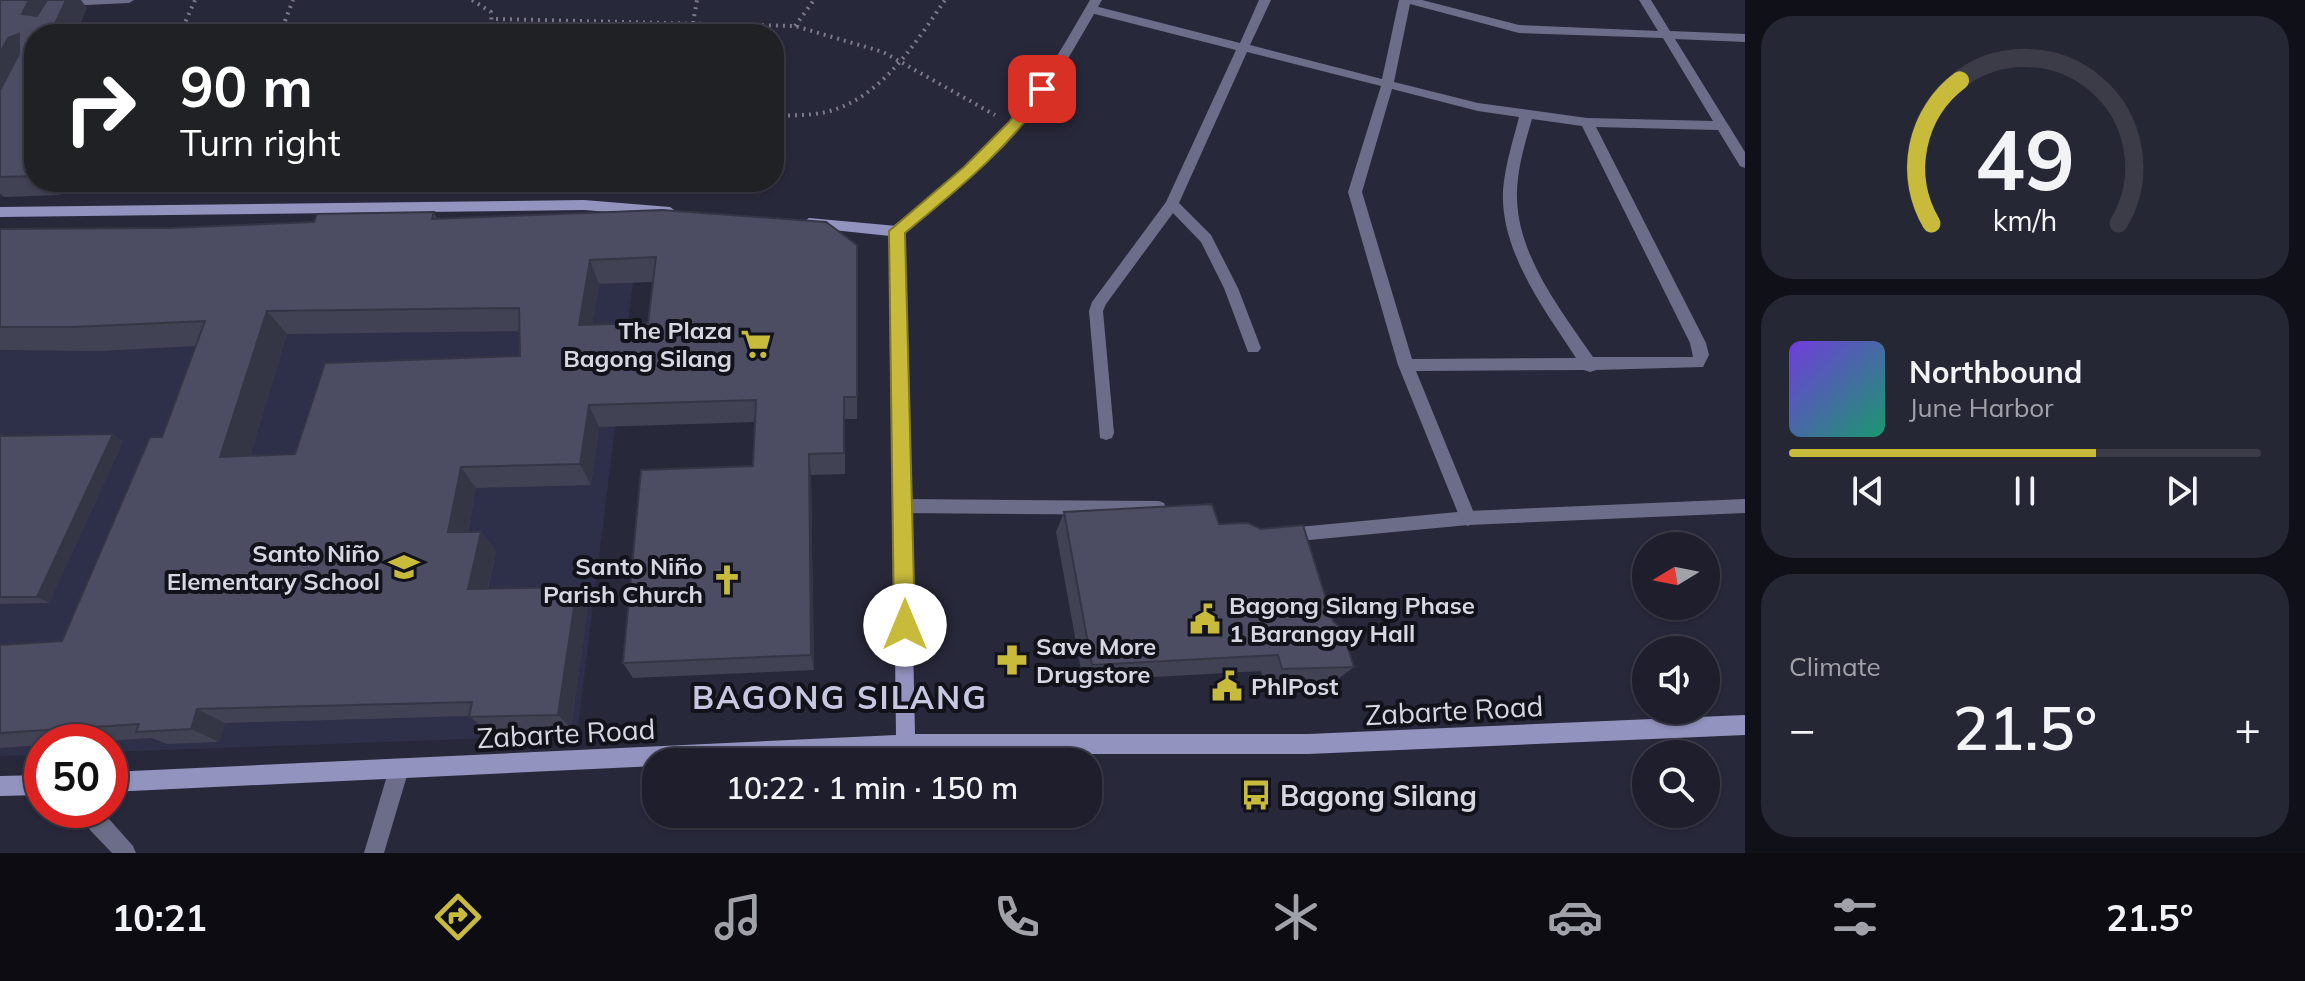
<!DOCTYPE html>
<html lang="en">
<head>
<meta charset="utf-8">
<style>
	:root { --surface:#1e1e2c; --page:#262734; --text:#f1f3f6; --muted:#a1a2a9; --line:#3c3c48; --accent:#c8bb3b }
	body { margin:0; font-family:Mulish,sans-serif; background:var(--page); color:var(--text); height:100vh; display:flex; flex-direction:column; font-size:30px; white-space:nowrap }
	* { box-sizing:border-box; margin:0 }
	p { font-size:26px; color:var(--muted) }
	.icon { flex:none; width:44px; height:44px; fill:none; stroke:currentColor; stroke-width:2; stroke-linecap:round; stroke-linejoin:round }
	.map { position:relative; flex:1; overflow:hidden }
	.drawer { display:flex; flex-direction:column; gap:16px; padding:16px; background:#101018; width:560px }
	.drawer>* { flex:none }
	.banner { position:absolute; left:24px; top:24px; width:760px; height:168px; border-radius:32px; box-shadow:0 2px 6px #0004,0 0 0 2px var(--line); background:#202124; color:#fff; overflow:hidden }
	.needle { width:52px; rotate:260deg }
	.fabs { position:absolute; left:1632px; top:532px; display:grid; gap:16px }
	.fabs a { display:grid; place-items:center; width:88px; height:88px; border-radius:50%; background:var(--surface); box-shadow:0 2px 6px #0004,0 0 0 2px var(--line); font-size:40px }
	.speed { position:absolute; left:24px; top:724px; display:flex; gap:16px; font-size:40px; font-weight:700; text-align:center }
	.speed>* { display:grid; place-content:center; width:104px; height:104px; border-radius:50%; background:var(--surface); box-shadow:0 2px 6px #0004,0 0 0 2px var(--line); line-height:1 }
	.speed .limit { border:12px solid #d22; background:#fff; color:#111 }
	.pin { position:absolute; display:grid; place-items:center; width:68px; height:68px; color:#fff; margin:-34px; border-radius:16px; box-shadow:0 4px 12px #0006 }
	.me { position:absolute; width:88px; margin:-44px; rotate:0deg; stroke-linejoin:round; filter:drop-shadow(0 0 6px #0008) }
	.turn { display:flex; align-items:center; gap:28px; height:168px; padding:0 24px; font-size:36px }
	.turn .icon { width:104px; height:104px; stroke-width:2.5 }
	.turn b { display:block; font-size:56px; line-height:68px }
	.big { font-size:60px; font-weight:600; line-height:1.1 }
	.drawer .tile { flex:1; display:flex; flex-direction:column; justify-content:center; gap:12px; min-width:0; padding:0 28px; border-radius:32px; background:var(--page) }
	.drawer .dial { align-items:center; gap:0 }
	.dial svg { height:208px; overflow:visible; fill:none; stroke:var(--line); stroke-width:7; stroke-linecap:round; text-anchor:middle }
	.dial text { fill:var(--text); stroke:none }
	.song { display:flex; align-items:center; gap:24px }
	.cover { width:96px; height:96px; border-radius:12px; background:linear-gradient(135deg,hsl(260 70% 55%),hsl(160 70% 35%)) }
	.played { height:8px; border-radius:4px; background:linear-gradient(90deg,var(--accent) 65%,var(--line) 65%) }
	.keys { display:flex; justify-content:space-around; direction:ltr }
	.heat { display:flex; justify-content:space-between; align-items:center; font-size:44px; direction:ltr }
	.trip { position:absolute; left:642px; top:748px; width:460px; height:80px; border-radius:32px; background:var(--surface); box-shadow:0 2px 6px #0004,0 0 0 2px var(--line); font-weight:600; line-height:80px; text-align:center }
	.menu { display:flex; height:128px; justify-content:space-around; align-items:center; background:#0c0c12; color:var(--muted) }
	.menu .icon { width:56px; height:56px }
	.menu .current { color:var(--accent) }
	.menu b { font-size:36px; color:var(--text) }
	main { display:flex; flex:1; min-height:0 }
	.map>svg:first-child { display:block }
	.built { fill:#2e2f48 }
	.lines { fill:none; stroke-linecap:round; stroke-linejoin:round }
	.path { stroke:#797989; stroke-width:4; stroke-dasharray:2 5; stroke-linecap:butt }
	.service { fill:#6c6e89; fill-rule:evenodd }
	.pedestrian { fill:#6c6e89; fill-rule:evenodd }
	.minor { fill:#6c6e89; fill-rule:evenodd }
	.tertiary { fill:#6c6e89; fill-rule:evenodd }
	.secondary { fill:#9293bf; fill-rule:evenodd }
	.wall { fill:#414254; fill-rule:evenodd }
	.shaded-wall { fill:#353645 }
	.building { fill:#4c4d62; stroke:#353645; stroke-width:2; fill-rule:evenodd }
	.route { fill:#c8bb3b; stroke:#827a26; stroke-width:2 }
	.labels { text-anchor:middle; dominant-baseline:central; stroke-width:8; stroke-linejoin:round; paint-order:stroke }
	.poi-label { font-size:24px; font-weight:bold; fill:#d7d7e4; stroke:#12121a; text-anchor:end }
	.near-street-label { font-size:28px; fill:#d7d7e4; stroke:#12121a }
	.near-poi-label { font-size:28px; font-weight:bold; fill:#d7d7e4; stroke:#12121a; text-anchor:start }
	.district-label { font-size:32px; font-weight:bold; letter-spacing:2px; fill:#c6c7e0; stroke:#12121a }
</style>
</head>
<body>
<main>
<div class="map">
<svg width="1745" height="853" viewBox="0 0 1745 853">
	<rect width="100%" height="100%" fill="#28283b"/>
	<path class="built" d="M639,234L577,735L110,752V742H42V755L0,756V245Z"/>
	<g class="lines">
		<path class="path" d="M472,0L491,12L492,34
			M496,19L795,26L883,52L995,115
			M693,23L697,0
			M795,26L814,0
			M180,34L195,0
			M280,34L293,0
			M629,34L633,21
			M774,116C793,115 812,116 830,111C883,96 916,42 945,0"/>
		<path class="service" d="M134,0L129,3L64,6L59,3L64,0Z
			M903,499L1159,501L1164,503L1166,508L1164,513L1159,515L903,513L898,511L896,506L898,501Z
			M1745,499V513L1468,525L1288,542L1283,540L1281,535L1283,530L1288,528L1468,511Z"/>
		<path class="pedestrian" d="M81,810H101L133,846L136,853H112L90,830Z"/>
		<path class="minor" d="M1259,0H1271L1250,45L1382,79L1399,0H1422L1519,25L1658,31L1639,0H1651L1670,31L1745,34V42L1675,39L1745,152V168L1740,166L1718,130L1596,127L1706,343L1709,355L1703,367L1596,370L1590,372L1584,370L1416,371L1476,518L1474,523L1468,526L1462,523L1398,365L1348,192L1381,86L1247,52L1179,203L1211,235L1238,288L1261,348L1258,352H1248L1224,288L1201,242L1173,213L1106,304L1103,311L1114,433L1112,438L1106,440L1100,438L1089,311L1092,302L1166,202L1236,50L1087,12L1085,9L1091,5L1240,43ZM1410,4L1519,33L1663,38L1713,121L1587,118L1478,103L1394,82ZM1392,89L1478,111L1519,117C1513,141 1505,165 1503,190C1500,251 1544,309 1576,358L1412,359L1362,192ZM1532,119L1582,126L1690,343L1693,357H1593C1560,309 1515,253 1517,191C1518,166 1525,143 1532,119Z
			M399,759L406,762L409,769L384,853H364L389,769L392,762Z"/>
		<path class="tertiary" d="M1090,0H1102C1074,49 1047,98 1009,140C977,176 939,205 902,235H892L890,231L892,227C934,194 978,161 1012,120C1043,83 1066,41 1090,0Z"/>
		<path class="secondary" d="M584,200L670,207L677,212L670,217L584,210L0,217V207Z
			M809,218L897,226L904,231L915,734H1308L1745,715V735L1308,754H906L732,762H656V766L110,792V772L896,735L890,236L804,227L802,223Z
			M42,775V795L0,796V776Z"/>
	</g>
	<path class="wall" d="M0,0L87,8L34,34V182H108L106,188H66L60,195L4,197L0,194Z
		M434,212L437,219L857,245V419H845V474L811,475L814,670L633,678L623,663L753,466L755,422L599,427L591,485L476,488L468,532H481L496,551L488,589L577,587L588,604L571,728L486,730L469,716L225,723L219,742L167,744L152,738L92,742H42V745L0,748V645L62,641L162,437L196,346L100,351L0,350V229L170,228L314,222ZM653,282L648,323L592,325L599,284ZM520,331V356L295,454L250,456L287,334Z
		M113,434L123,442L49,603L0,604V436Z
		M1064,512L1333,621L1354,667L1333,683L1264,685L1261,671L1083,681L1056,532Z"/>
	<path class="shaded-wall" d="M29,0H46L39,34L22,14Z
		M66,0H81L87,8L76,34H50Z
		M19,34L34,52L0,109V53L8,38Z
		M47,182H60L66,188L60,195Z
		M101,182H108L106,188Z
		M590,260L599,284L588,348L579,325Z
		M267,311L287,334L244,477L220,457Z
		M589,405L599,427L591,485L580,464Z
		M113,434L123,442L49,603L37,597Z
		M809,454L811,475L814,670L811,655Z
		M461,467L476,488L464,551L448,532Z
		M481,532L496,551L483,607L468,589Z
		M577,587L588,604L571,728L558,715Z
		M197,709L225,723L219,742L191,729Z"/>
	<path class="building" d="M0,0H29L22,14L37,16L47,0H66L50,34H34V176L0,177V90L19,54V34L8,38L0,53Z
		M662,210L826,222L857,245V397H844V453L809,454L811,655L623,663L641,470L753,466L756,400L589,405L580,464L461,467L448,532H481L468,589L577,587L558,715L469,717L472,702L197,709L191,729L136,732L139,724L0,733V645L62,641L150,437H162L205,321L73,327H0V229L170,228L314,222L317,214L434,212L432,219ZM656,257L648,323L579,325L590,260ZM519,308L520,356L325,363L295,454L220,457L267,311Z
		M113,434L37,597H0V436Z
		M1212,504L1219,524L1248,523L1261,529L1303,525L1333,621L1342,629L1354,667L1282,669L1278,655L1092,665L1064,512Z"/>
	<path class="route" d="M1042,84L1049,89C1011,147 958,189 905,233L915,625L912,632L905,635L897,632L894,625L889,231L964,167L1009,122L1037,85Z"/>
	<defs>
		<g id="supermarket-bare" transform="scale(2.4)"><path d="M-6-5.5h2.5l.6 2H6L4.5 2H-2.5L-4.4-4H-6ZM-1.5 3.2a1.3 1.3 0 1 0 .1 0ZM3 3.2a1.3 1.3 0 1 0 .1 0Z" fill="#c8bb3b" stroke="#12121a" stroke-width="2.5" paint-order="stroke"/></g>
		<g id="school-bare" transform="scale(2.4)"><path d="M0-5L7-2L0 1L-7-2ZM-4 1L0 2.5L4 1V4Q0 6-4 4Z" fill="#c8bb3b" stroke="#12121a" stroke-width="2.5" paint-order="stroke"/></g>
		<g id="church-bare" transform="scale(2.4)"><path d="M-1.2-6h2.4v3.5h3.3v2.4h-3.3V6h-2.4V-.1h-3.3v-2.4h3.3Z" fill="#c8bb3b" stroke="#12121a" stroke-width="2.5" paint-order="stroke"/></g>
		<g id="civic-bare" transform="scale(2.4)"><path d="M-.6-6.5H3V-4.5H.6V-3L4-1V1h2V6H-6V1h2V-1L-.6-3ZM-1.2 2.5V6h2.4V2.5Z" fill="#c8bb3b" stroke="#12121a" stroke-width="2.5" paint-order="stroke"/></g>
		<g id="pharmacy-bare" transform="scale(2.4)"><path d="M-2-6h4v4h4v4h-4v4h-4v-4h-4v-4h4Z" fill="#c8bb3b" stroke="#12121a" stroke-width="2.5" paint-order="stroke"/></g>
		<g id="bus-bare" transform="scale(2.4)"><path d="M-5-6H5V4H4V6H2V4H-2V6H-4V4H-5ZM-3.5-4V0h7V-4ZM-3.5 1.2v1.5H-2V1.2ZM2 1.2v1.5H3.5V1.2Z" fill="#c8bb3b" stroke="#12121a" stroke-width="2.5" paint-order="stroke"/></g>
	</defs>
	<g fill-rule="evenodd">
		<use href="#supermarket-bare" x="756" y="344"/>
		<use href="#school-bare" x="404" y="567"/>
		<use href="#church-bare" x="727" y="580"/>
		<use href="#civic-bare" x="1205" y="619"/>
		<use href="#pharmacy-bare" x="1012" y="660"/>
		<use href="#civic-bare" x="1227" y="686"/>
		<use href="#bus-bare" x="1256" y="795"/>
	</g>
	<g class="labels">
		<g class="poi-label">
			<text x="732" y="330">The Plaza<tspan x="732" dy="28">Bagong Silang</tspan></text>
			<text x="380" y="553">Santo Niño<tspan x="380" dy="28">Elementary School</tspan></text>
			<text x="703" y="566">Santo Niño<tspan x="703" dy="28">Parish Church</tspan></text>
			<text x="1229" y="605" text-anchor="start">Bagong Silang Phase<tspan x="1229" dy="28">1 Barangay Hall</tspan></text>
			<text x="1036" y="646" text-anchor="start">Save More<tspan x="1036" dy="28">Drugstore</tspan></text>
			<text x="1251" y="686" text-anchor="start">PhlPost</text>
		</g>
		<g class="near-street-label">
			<text transform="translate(1454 710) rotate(-3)">Zabarte Road</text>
			<text transform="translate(566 733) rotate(-3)">Zabarte Road</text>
		</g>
		<g class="near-poi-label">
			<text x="1280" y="795">Bagong Silang</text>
		</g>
		<g class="district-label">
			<text x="840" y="697">BAGONG SILANG</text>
		</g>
	</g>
</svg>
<div class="fabs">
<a><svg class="needle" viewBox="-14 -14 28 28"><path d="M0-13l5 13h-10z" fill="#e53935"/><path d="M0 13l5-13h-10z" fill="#a1a2a9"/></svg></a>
<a><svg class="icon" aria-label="sound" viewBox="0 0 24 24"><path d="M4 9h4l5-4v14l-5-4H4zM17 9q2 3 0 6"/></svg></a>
<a><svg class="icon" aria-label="search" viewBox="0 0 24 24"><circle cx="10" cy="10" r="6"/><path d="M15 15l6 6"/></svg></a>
</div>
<div class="speed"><div class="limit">50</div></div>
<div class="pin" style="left:1042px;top:89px;background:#d93025"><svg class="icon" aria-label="arrive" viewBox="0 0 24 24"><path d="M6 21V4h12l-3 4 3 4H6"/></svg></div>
<svg class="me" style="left:905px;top:625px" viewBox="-20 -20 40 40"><circle r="19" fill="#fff"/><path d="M0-13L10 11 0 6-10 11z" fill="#c8bb3b"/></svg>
<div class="trip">10:22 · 1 min · 150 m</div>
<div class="banner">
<div class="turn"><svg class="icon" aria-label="right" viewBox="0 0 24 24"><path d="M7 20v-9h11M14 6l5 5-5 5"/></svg><div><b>90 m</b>Turn right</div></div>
</div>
</div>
<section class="drawer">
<div class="tile dial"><svg viewBox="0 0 100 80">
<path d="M14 69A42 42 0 1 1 86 69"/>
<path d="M14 69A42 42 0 0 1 25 14" stroke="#c8bb3b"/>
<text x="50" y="56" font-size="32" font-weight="700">49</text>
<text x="50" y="72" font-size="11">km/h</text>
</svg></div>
<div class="tile">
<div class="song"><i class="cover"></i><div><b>Northbound</b><p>June Harbor</p></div></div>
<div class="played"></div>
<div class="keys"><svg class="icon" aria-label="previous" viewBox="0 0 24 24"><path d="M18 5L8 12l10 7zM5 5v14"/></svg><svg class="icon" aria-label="pause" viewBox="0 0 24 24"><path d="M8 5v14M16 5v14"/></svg><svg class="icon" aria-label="next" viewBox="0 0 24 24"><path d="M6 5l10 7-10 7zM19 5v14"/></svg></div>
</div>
<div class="tile"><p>Climate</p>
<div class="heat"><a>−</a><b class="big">21.5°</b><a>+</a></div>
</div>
</section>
</main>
<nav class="menu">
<b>10:21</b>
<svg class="icon current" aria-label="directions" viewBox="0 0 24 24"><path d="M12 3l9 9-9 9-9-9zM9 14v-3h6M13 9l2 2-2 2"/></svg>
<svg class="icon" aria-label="music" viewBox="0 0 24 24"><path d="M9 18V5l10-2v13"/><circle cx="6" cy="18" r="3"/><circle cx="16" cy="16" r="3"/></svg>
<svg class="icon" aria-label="phone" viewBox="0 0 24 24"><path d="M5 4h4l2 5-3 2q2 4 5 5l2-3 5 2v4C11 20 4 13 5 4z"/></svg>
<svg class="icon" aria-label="climate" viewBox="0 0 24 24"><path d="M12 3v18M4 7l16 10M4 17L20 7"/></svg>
<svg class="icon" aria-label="car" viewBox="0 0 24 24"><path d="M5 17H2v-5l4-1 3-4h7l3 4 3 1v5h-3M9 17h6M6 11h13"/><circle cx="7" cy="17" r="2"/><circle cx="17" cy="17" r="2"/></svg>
<svg class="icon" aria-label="filters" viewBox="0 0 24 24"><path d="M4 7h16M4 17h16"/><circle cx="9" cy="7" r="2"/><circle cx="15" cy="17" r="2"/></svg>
<b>21.5°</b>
</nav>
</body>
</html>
